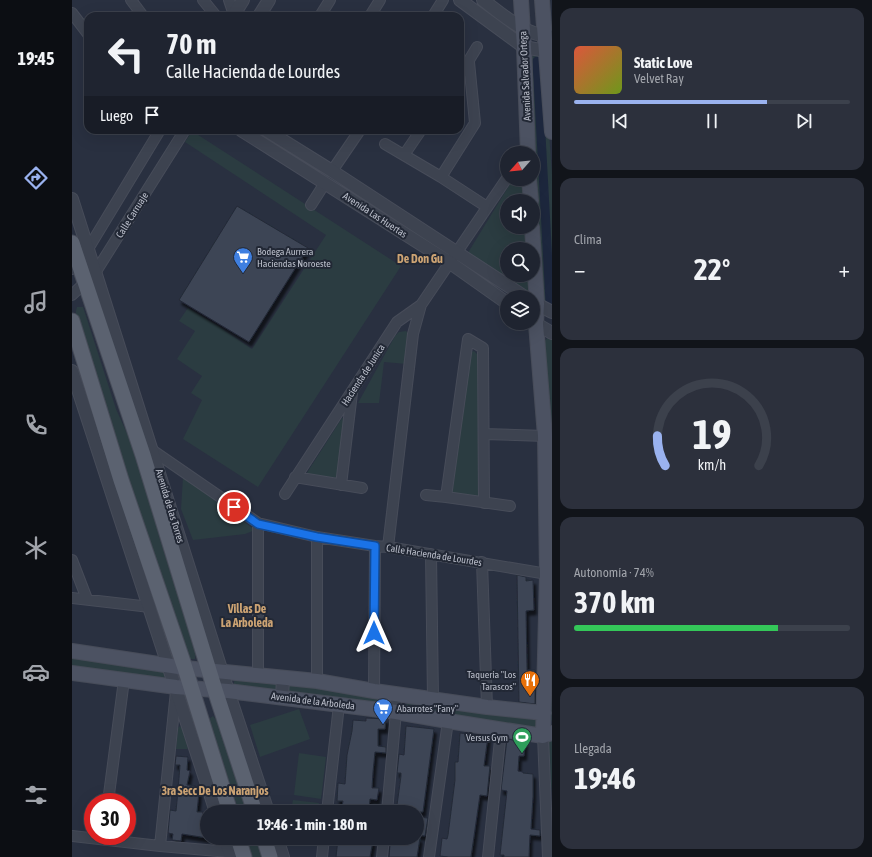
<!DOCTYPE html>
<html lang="es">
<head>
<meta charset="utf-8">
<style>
	:root { --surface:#1f2430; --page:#2c303c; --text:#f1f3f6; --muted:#a1a4ab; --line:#3c414c; --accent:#9ab2ef }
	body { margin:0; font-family:"Asap Condensed",sans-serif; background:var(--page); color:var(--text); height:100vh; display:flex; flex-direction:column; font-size:15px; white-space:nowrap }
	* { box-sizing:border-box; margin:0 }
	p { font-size:13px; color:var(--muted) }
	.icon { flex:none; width:22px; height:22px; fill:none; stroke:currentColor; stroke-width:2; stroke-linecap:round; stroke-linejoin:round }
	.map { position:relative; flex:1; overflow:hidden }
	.sheet { display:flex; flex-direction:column; gap:8px; padding:8px; background:#11141a; width:320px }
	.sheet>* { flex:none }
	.hud { position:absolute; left:12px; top:12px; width:380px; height:122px; border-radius:12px; box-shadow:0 4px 16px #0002,0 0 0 1px var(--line); background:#1f2430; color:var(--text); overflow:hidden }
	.needle { width:26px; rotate:243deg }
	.buttons { position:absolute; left:428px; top:146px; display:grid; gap:8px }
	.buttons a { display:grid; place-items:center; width:40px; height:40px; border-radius:50%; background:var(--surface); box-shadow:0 4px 16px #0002,0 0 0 1px var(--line); font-size:20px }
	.speed { position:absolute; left:12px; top:793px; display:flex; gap:8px; font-size:20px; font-weight:700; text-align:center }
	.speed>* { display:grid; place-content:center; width:52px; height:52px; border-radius:50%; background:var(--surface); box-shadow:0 4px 16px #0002,0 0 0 1px var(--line); line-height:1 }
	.speed .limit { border:6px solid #d22; background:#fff; color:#111 }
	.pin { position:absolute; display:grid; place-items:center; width:34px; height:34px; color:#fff; margin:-17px; border:2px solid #fff; border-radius:50%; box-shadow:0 1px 4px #0007 }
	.me { position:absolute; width:44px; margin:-22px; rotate:0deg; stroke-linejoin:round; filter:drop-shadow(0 0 3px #0008) }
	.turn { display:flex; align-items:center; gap:14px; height:84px; padding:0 16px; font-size:18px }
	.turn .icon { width:52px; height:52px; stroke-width:2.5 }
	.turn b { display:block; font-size:28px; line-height:34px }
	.then { display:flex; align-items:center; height:38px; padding:0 16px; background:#0003; gap:8px; font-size:15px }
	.big { font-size:30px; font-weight:700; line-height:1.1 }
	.sheet .tile { flex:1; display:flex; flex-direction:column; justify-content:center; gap:6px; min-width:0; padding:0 14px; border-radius:12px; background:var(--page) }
	.sheet .dial { align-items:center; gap:0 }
	.dial svg { height:104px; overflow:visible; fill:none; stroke:var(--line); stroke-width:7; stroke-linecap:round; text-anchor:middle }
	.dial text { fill:var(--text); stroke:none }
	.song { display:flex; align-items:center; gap:12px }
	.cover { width:48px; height:48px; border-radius:6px; background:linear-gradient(135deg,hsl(10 70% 55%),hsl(80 70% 35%)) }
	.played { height:4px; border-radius:2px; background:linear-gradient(90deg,var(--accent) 70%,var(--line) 70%) }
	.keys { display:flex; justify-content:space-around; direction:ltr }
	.heat { display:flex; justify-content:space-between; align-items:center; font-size:22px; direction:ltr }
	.charge { height:6px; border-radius:3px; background:linear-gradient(90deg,#34c759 74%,var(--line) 0) }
	.trip { position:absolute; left:128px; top:805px; width:224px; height:40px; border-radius:20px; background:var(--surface); box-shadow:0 4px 16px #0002,0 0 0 1px var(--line); font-weight:700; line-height:40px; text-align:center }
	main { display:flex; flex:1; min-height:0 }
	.tabs { display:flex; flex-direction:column; width:72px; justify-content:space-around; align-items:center; background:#0c0e13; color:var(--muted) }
	.tabs .icon { width:28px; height:28px }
	.tabs .current { color:var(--accent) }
	.tabs b { font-size:18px; color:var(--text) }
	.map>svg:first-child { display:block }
	.green { fill:#2b3c41 }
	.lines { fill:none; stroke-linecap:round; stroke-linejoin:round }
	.canal { stroke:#1d273d; stroke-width:9 }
	.building { fill:#3c4455; stroke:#242a37; filter:url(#shadow) }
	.minor-casing { stroke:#474c59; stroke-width:12 }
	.tertiary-casing { stroke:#474c59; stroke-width:14 }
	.secondary-casing { stroke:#474c59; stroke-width:16 }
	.primary-casing { stroke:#474c59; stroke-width:17 }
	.minor { stroke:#3d4350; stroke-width:10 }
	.tertiary { stroke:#3d4350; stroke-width:12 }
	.secondary { stroke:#4c5262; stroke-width:14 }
	.primary { stroke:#5b6270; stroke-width:15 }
	.route-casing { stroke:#114b97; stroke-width:10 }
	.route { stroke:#1a73e8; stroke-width:7 }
	.labels { text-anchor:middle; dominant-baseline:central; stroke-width:4; stroke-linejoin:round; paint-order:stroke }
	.street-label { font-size:10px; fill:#babeca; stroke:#222835 }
	.poi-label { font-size:10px; fill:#babeca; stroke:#222835; text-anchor:start }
	.quarter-label { font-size:12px; font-weight:bold; fill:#cca373; stroke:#222835 }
</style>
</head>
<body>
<main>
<nav class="tabs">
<b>19:45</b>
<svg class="icon current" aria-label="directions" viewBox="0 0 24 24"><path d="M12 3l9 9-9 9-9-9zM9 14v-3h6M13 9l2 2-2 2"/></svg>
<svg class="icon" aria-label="music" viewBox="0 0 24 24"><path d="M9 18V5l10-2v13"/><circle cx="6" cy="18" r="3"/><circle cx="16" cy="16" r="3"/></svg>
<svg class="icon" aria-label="phone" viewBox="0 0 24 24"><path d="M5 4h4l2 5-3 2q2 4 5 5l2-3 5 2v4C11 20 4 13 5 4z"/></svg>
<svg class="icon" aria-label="climate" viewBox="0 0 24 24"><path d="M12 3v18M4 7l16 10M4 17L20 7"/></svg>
<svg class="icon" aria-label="car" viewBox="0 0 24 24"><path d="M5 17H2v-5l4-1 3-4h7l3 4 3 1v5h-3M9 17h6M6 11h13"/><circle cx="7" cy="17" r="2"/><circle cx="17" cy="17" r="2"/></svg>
<svg class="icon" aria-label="filters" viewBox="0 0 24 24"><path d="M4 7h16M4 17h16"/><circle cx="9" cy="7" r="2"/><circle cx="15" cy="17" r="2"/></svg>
</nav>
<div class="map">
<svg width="480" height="857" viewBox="0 0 480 857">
	<defs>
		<filter id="shadow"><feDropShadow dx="2.5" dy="4.5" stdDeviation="1" flood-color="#0009"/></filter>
	</defs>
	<rect width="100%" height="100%" fill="#293040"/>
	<path class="green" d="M461,56L469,57L472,64L480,174V304L476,305L471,300L457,60Z
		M120,131L329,266L186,487L111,439L130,400L119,393L130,376L105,359L123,331L107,321L116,308L146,326L180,349L254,235L113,142Z
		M441,179H455L456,201H435V227H457L458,249H435V275H459L460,297L394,256Z
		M5,307H11L44,409L67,460L88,539L124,652L123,659H117L41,435L36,413L4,314V311Z
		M334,331L338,336L335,364L312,362L307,403H286L323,336L327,332Z
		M476,337H480V721L474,717L471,343Z
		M402,351L408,357V499L380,495L398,356L400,352Z
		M270,418L275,419L267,482L231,479Z
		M111,477L183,530L173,534L121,540L109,509Z
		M0,657L92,669L93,679L0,666Z
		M163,677L207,681V693L161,688Z
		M216,683L321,698V709L215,695Z
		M335,702L464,719V728L334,710Z
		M227,709L238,739L188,757L178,725Z
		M141,716L145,721L175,812H167L138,723L137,719Z
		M108,726L110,728L116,749H104L106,728Z
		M480,740V794L475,742Z
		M227,753L254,757L249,799L222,795Z
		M221,800L247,803L246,812H219Z
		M174,838H184L192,857H178Z
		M217,838H244L243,845L216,842Z"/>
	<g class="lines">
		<path class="canal" d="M465,61L478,301"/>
	</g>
	<path class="building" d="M165,206L236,248L177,342L107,300Z
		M445,575L454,577V581L461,580L462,610L454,611L455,667V670H463V704L447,702Z
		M294,718L314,719L313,729H306V746L314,747V753L303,752L301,772L300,788H307L305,800L298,799L297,809L294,808V812H269L271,801H265L266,783L273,784L275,755L280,731L281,720L294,721Z
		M334,726L362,729L351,812H324L329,776V773H325L327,754L332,755Z
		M388,733L416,736L412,766H418L415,796L408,795L399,857H376L368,856L370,838L375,839L376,835L383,780V762H386Z
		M435,739L453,742L452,756H447L446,771L451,772V773L461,774V797L459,829L468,830V836L458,835L457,857H432V855H428L435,791L429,790Z
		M104,756L116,757L115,770L118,771L115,785L124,786L125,792H127L125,812H131L130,828H135V838L110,834L109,841L100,840L101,834L96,833L98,810L104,811L106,790L108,765H103Z
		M345,817L356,818L353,836L345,835Z
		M266,838H294V840L301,841L298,857H264Z
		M324,838H348L345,857H317L318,844H319L320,840L324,841Z"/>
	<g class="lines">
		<g class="minor-casing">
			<path id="minor" d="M59,0L71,16
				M131,0L144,16
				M157,0L162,15
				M0,13L16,34
				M248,16L258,0
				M298,16L308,0
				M361,16L371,0
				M388,75L405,47
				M313,144L369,177L415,207
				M332,155L349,130
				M260,171L288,130
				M369,177L403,123L397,62
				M239,205L253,183
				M0,269L16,249L88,130
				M0,295L23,273L113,130
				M412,434L473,436
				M80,450L186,523L245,537L303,546L316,547L475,574
				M223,477L290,488
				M269,485L280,393
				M213,494L325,322L349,305L435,178
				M354,495L374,497L438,506
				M374,497L396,339L411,348L412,503
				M186,523V674
				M245,537V681
				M316,547L341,334L349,305
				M359,554L361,699
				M0,560L15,599
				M410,562L415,707
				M0,598L78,607
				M302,691L303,546
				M471,736L476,857
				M36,802L52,680
				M255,812L267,705
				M315,812L324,712V694
				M0,836L88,846L157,852
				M88,846L104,691
				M250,857L252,838
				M310,857L312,838
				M357,857L376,721
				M416,857L429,730"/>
		</g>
		<g class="tertiary-casing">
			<path id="tertiary" d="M388,0L452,47L480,52
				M411,0C432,16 453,35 480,37
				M161,16L171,0
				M187,16L197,0
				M169,130L377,262L435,303
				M194,130L260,171L453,297
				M0,199L156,691L196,812
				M461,302L480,312
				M461,322L480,333
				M0,371L144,812
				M210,698L211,678
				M153,838L159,857
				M205,838L211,857"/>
		</g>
		<g class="secondary-casing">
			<path id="secondary" d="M449,0L452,47L456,153
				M470,0L480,132
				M457,179L459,201
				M460,227L465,304L464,324L473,436L475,574L471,736
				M0,651L113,668L245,681L302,691L415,707L472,713
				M0,673L104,687L156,691L324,712L376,721L471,736L479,733"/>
		</g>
		<g class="primary-casing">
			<path id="primary" d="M0,243L71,455L143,690L183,812
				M0,321L49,480L113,668L158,812
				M166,838L172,857
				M192,838L198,857"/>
		</g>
		<use href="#minor" class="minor"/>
		<use href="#tertiary" class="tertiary"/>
		<use href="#secondary" class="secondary"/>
		<use href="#primary" class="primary"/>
	</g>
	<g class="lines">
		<g class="route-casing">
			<path id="route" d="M162,507L186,524L245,537L303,546L302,633"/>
		</g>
		<use href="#route" class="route"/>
	</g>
	<defs>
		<g id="supermarket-pin" transform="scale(1)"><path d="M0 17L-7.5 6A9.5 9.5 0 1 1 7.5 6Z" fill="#3f7fe0" stroke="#222835"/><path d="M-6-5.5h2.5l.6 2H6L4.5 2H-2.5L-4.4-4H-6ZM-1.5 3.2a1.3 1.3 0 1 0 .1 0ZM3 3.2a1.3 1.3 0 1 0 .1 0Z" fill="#fff"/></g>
		<g id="restaurant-pin" transform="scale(1)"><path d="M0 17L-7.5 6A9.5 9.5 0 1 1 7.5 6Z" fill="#e8710a" stroke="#222835"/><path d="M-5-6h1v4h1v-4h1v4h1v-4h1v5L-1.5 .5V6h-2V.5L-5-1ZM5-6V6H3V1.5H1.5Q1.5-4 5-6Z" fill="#fff"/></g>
		<g id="stadium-pin" transform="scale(1)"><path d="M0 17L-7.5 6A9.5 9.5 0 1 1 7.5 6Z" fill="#2e9e5b" stroke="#222835"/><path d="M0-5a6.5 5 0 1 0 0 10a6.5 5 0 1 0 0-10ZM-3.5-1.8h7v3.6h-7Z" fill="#fff"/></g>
	</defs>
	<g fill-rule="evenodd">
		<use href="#supermarket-pin" x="171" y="257"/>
		<use href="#restaurant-pin" x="458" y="680"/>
		<use href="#supermarket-pin" x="311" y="708"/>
		<use href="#stadium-pin" x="450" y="737"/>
	</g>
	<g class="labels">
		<g class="street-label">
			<text transform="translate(453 76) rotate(-93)">Avenida Salvador Ortega</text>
			<text transform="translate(60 215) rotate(-58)">Calle Carruaje</text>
			<text transform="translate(303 215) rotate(33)">Avenida Las Huertas</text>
			<text transform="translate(291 375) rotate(-57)">Hacienda de Junica</text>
			<text transform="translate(98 506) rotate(73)">Avenida de las Torres</text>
			<text transform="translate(362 555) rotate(9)">Calle Hacienda de Lourdes</text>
			<text transform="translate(241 701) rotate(7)">Avenida de la Arboleda</text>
		</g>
		<g class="poi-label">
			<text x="185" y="251">Bodega Aurrera<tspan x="185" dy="12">Haciendas Noroeste</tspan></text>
			<text x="444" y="674" text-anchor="end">Taquería "Los<tspan x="444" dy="12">Tarascos"</tspan></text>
			<text x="325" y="708">Abarrotes "Fany"</text>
			<text x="436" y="737" text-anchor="end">Versus Gym</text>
		</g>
		<g class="quarter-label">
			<text x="348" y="259">De Don Gu</text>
			<text x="175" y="609">Villas De<tspan x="175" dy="14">La Arboleda</tspan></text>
			<text x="143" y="791">3ra Secc De Los Naranjos</text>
		</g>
	</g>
</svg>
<div class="buttons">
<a><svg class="needle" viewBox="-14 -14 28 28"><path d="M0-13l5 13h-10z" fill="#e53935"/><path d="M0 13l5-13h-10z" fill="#a1a4ab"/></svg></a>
<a><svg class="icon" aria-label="sound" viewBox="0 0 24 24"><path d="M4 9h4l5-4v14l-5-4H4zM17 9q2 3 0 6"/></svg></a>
<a><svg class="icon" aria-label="search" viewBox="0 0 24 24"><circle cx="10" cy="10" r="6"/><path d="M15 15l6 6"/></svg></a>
<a><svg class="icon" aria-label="layers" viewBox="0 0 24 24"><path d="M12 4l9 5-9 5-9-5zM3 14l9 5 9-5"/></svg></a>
</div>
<div class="speed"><div class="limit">30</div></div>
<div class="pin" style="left:162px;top:507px;background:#d93025"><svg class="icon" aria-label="arrive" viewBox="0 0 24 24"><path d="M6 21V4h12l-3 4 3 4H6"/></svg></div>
<svg class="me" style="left:302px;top:633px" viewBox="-20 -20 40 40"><path d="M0-17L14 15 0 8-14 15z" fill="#1a73e8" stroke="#fff" stroke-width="4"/></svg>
<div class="trip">19:46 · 1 min · 180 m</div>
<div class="hud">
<div class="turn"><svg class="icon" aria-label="left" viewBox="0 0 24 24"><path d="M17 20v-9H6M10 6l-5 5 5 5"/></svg><div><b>70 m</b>Calle Hacienda de Lourdes</div></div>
<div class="then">Luego<svg class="icon" aria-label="arrive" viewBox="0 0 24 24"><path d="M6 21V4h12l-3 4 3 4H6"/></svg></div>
</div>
</div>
<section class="sheet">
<div class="tile">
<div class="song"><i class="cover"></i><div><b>Static Love</b><p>Velvet Ray</p></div></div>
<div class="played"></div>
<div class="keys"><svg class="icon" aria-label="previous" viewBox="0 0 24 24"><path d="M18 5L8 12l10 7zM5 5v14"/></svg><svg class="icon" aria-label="pause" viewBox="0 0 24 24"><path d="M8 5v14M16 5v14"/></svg><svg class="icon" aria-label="next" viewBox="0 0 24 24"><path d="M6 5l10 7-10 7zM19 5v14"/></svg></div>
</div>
<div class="tile"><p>Clima</p>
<div class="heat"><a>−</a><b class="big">22°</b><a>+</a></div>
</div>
<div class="tile dial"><svg viewBox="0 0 100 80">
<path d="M14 69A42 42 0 1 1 86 69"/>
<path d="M14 69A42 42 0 0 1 8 46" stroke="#9ab2ef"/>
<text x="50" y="56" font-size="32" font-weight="700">19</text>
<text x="50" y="72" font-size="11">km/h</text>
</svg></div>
<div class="tile"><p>Autonomía · 74%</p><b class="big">370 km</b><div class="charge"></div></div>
<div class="tile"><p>Llegada</p><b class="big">19:46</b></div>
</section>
</main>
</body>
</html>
